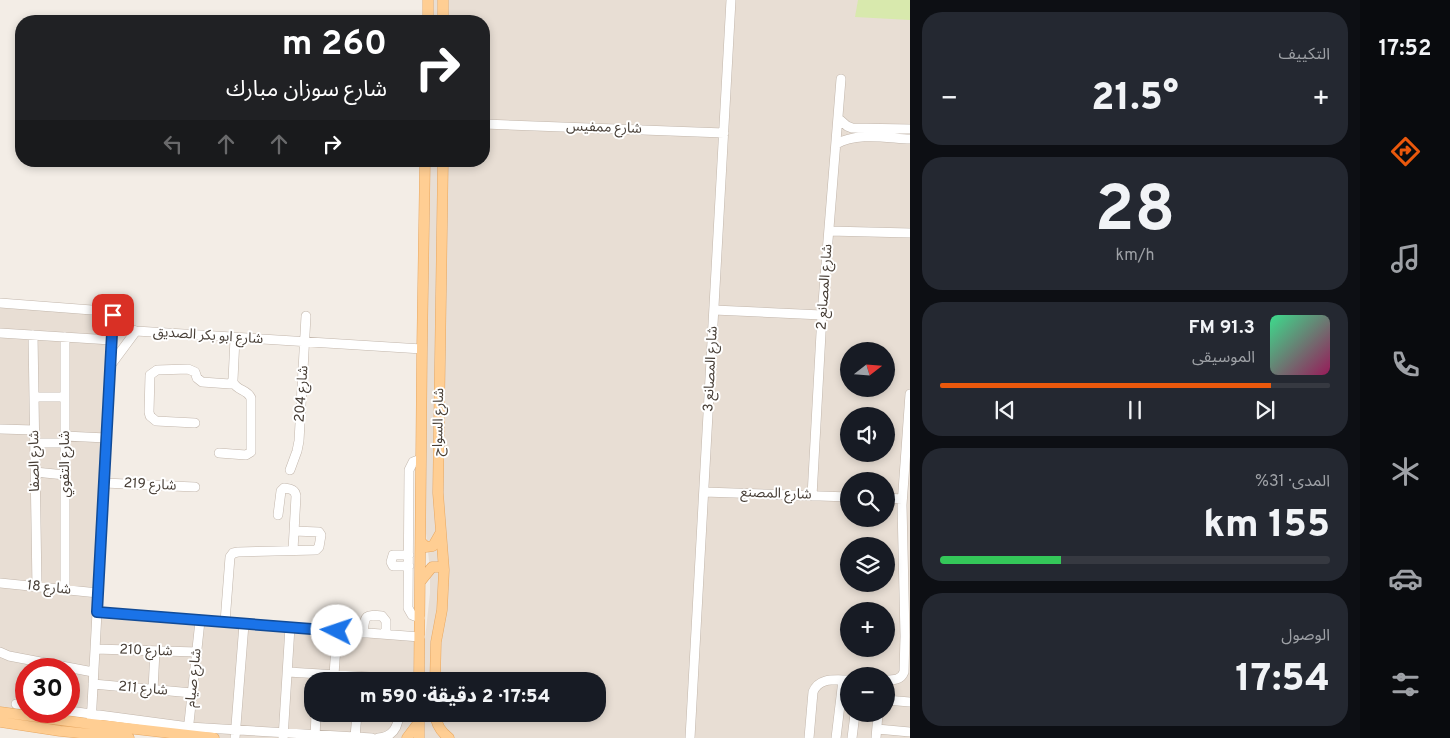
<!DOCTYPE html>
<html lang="ar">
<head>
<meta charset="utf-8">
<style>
	:root { --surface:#171b24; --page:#242831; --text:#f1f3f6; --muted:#9ea1a6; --line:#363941; --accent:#ea580c }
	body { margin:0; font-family:Overpass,"Noto Sans Arabic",sans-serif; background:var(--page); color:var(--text); direction:rtl; height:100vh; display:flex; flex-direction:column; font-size:19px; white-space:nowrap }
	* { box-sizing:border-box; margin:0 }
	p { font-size:16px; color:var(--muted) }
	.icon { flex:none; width:28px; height:28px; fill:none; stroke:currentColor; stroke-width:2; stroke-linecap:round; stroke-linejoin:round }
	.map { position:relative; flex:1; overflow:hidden; direction:ltr }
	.details { display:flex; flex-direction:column; gap:12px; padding:12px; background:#0d0f14; width:450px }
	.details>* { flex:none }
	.guide { position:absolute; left:15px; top:15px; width:475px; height:152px; border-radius:20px; box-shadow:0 2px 8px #0003; direction:rtl; background:#202124; color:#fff; overflow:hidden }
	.needle { width:32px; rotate:73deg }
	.tools { position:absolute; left:840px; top:342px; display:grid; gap:10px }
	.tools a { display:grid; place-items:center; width:55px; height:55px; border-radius:50%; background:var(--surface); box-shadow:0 2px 8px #0003; font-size:25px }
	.speed { position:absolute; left:15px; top:658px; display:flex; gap:10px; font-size:25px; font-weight:700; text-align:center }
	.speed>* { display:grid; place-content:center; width:65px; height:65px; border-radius:50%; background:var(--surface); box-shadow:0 2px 8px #0003; line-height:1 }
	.speed .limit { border:8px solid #d22; background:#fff; color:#111 }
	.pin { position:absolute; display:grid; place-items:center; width:42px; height:42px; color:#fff; margin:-21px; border-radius:10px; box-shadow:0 2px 8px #0006 }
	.me { position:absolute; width:55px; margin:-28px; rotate:274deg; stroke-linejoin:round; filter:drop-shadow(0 0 4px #0008) }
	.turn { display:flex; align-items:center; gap:18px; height:105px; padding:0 20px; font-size:22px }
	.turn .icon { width:65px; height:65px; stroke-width:2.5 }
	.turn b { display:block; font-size:35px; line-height:42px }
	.lanes { display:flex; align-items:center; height:48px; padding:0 20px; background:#0003; justify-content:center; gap:25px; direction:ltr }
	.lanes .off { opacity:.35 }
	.big { font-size:38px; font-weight:800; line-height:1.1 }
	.details .widget { flex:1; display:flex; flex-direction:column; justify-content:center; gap:8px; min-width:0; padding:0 18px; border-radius:20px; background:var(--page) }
	.details .dial { align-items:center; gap:0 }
	.dial b { font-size:65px; line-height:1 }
	.song { display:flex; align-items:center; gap:15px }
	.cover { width:60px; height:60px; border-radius:8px; background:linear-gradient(135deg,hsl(150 70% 55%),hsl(330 70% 35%)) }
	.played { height:5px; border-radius:2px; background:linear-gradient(90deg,var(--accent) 85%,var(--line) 85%) }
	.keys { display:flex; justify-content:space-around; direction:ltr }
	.heat { display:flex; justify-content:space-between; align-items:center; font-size:28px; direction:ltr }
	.charge { height:8px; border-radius:4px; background:linear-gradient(90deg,#34c759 31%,var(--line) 0) }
	.trip { position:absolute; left:304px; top:672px; width:302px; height:50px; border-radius:20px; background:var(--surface); box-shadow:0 2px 8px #0003; font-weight:800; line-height:50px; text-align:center; direction:rtl }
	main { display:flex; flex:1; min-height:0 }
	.dock { display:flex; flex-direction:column; width:90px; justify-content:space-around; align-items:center; background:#090b0e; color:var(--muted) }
	.dock .icon { width:35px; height:35px }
	.dock .selected { color:var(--accent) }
	.dock b { font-size:22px; color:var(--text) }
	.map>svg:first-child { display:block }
	.residential { fill:#e8ded4; fill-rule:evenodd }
	.green { fill:#d8e9ad }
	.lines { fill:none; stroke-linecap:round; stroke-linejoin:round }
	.minor-casing { stroke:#c2b6ab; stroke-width:10 }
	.major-casing { stroke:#e7a761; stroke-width:11 }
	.minor { stroke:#fff; stroke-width:9 }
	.major { stroke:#ffce93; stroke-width:10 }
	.route-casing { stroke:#114b97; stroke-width:12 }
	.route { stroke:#1a73e8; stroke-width:9 }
	.labels { text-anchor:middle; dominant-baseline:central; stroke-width:4; stroke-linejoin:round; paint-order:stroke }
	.street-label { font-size:14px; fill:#463d35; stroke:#fff }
</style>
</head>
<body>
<main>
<nav class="dock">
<b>17:52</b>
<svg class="icon selected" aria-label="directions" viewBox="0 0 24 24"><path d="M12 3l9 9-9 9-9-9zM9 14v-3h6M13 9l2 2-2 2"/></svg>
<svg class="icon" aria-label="music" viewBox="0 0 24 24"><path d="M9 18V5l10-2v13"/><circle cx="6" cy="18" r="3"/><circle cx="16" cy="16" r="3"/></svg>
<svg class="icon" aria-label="phone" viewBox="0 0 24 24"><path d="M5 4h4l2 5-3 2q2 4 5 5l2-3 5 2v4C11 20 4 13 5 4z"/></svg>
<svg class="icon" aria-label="climate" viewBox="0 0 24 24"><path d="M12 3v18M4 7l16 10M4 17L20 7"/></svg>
<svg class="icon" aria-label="car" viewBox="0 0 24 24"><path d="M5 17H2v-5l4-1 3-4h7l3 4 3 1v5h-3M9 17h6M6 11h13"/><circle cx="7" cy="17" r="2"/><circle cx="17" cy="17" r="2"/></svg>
<svg class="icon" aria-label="filters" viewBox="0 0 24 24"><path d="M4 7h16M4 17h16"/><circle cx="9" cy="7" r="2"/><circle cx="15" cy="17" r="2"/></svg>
</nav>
<section class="details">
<div class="widget"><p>التكييف</p>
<div class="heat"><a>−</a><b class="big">21.5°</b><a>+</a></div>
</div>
<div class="widget dial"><b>28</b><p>km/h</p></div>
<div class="widget">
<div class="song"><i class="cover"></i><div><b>91.3 FM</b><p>الموسيقى</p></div></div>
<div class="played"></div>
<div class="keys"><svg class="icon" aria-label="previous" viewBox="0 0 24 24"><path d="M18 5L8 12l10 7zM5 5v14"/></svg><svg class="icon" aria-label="pause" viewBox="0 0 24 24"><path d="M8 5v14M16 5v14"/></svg><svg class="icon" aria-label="next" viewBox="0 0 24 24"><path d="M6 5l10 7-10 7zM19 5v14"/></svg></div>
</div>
<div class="widget"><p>المدى · 31%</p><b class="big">155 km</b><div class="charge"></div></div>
<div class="widget"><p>الوصول</p><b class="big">17:54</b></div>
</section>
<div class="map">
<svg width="910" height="738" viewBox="0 0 910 738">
	<rect width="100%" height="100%" fill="#f3ede6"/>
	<path class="residential" d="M430,0H910V738H217L0,714V304L111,309L101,619L194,623L425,639L430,593V570L425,524L429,161H484V21H430ZM849,351H886V389H849ZM849,416H886V454H849ZM849,481H886V519H849ZM849,546H886V584H849ZM849,611H886V649H849ZM26,669H69V711H26ZM849,676H886V714H849ZM312,681H598V714H312Z"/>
	<path class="green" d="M858,0H910V20L855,17Z"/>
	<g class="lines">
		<g class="minor-casing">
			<path id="minor" d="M838,118L847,126L852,128L910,129
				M484,124L724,133
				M836,144C858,132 886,138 910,139
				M829,231L910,233
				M0,303L105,311C118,317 119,327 136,331L422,349
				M714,310L822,315
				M0,333L111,340
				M33,335L37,587
				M110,366L136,331
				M34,397H65
				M195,423L156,421L150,416L149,412L150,375L157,370L188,369L195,372L197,378L202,382L230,384L233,380L235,338
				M0,429L34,430
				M65,436L106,438
				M35,443H65
				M219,453L246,455L251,452V398C247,389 237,391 233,382
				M290,470L297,451L299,441L306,316
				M35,472L65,475
				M104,483L195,487
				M704,492L849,497
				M812,496L822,315L841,79
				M886,498L902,499
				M278,515L281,491L284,488C290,489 295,489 296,496L293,550
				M409,555H393L391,562L393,566H409
				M0,583L98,593
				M65,590V337
				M97,612L420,637
				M420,618L412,615L408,608L409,470L413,462L421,459
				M225,622L230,557L233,553L238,552L316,550L319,547L321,535L319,532L294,531
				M363,633C365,616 364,614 382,616L386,621V634
				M95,649L197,652
				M0,652L9,656L93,672
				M288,672L419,680
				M904,672L905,636L902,505L910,394
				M334,675L337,631
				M886,680C894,680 901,680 904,672
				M93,684L192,693
				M153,689L155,651
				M886,700L910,702
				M16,704L26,705
				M69,711L189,727L372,738
				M91,724L113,315
				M877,729L910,732
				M188,732L200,621
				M355,737L357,714
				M235,738L244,624
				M283,738L290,627
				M315,738L316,714
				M378,738C393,737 398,727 399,714
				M690,738L731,0
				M809,738L813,692C819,677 835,680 849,680
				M836,738L843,680
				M852,738L855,714
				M876,738L878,714"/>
		</g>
		<g class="major-casing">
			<path id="major" d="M443,0V21
				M428,21V0
				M421,542L426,547L433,546L441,532
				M420,582L432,567H440L444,570
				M419,681L422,349L425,161
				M435,681L436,642L442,610L444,570L438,493L443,161
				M0,712L91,724L214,738
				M435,714C436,724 441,732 449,738
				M0,722L60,731L129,738
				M407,738L419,722
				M419,738V714"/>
		</g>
		<use href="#minor" class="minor"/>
		<use href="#major" class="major"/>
	</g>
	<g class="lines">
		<g class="route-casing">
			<path id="route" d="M113,315L97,612L337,631"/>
		</g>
		<use href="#route" class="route"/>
	</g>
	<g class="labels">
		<g class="street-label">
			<text transform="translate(604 128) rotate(2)">شارع ممفيس</text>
			<text transform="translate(825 287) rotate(-86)">شارع المصانع 2</text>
			<text transform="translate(208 336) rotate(4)">شارع ابو بكر الصديق</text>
			<text transform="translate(711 369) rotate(-87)">شارع المصانع 3</text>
			<text transform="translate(302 394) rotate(-86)">شارع 204</text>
			<text transform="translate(439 422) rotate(-89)">شارع السواح</text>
			<text transform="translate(35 461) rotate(-91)">شارع الصفا</text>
			<text transform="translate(65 464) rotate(-90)">شارع التقوي</text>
			<text transform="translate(150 485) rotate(3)">شارع 219</text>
			<text transform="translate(776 494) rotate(2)">شارع المصنع</text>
			<text transform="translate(49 588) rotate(6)">شارع 18</text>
			<text transform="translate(146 651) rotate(2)">شارع 210</text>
			<text transform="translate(194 678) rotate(-84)">شارع صيام</text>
			<text transform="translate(143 689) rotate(5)">شارع 211</text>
		</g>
	</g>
</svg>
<div class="tools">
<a><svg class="needle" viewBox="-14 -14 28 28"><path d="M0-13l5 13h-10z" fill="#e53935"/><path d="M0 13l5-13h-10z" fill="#9ea1a6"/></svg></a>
<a><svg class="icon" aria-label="sound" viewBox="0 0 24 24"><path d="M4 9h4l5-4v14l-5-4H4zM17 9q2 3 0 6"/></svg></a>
<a><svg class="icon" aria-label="search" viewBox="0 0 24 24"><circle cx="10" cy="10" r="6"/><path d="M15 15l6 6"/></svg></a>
<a><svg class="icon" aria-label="layers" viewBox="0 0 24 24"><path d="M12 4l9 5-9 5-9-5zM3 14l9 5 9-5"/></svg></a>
<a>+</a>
<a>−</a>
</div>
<div class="speed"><div class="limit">30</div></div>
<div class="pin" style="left:113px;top:315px;background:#d93025"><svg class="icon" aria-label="arrive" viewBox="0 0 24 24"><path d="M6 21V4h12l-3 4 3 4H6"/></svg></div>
<svg class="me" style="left:337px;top:631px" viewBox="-20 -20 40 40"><circle r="19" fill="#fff"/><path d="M0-13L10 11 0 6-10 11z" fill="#1a73e8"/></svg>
<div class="trip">17:54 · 2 دقيقة · 590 m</div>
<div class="guide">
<div class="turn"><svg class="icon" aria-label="right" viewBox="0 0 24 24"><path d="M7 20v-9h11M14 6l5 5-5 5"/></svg><div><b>260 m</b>شارع سوزان مبارك</div></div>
<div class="lanes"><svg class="icon off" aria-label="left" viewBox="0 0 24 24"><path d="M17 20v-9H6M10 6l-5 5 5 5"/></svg><svg class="icon off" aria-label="ahead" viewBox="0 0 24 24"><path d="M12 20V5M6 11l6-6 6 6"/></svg><svg class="icon off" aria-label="ahead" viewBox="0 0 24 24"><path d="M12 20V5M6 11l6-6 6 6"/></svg><svg class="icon" aria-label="right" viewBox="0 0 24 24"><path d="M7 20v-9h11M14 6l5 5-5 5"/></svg></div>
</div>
</div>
</main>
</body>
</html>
